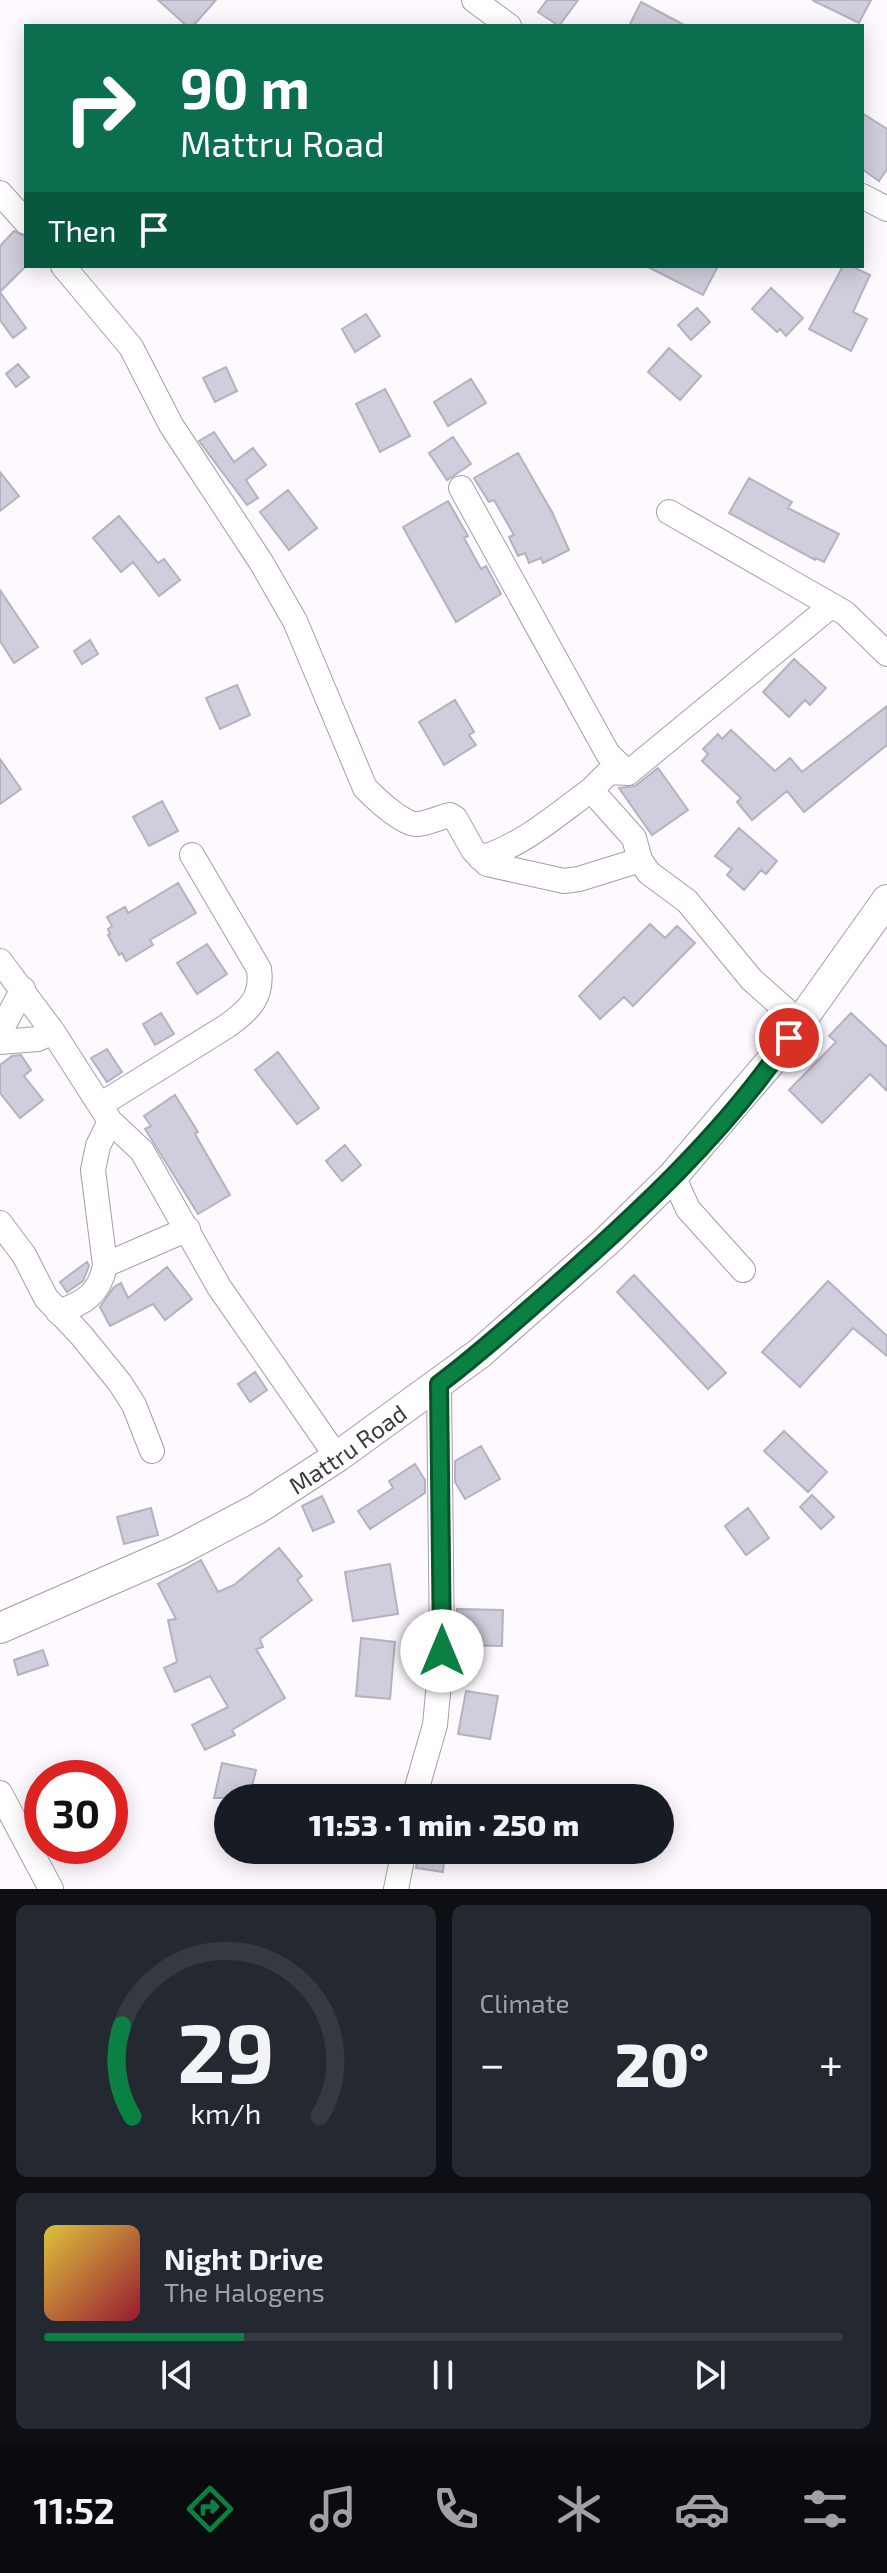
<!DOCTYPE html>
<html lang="en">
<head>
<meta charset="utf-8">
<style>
	:root { --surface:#171b24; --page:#242831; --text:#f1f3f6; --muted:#9ea1a6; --line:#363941; --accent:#0b8043 }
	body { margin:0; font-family:"Exo 2",sans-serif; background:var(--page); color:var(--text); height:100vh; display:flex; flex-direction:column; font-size:30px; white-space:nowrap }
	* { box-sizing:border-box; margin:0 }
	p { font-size:26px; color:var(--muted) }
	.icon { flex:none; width:44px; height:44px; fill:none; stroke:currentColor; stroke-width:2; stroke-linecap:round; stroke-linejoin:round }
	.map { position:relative; height:1889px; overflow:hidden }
	.details { display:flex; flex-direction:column; gap:16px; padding:16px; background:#0d0f14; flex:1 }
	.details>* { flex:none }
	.hud { position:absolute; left:24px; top:24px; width:840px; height:244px; border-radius:0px; box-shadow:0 4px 20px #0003; background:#0b6e4f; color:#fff; overflow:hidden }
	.speed { position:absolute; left:24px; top:1760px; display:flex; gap:16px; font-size:40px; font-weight:700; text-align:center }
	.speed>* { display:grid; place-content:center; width:104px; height:104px; border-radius:50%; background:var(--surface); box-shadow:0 4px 20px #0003; line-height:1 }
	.speed .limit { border:12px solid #d22; background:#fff; color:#111 }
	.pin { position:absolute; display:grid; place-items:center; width:68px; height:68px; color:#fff; margin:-34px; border:4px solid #fff; border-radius:50%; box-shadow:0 2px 8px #0007 }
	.me { position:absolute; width:88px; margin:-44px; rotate:0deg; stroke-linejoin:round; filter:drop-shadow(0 0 6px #0008) }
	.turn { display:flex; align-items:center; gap:28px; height:168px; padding:0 24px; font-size:36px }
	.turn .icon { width:104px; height:104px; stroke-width:2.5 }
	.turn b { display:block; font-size:56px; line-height:68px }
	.then { display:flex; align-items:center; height:76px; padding:0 24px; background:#0003; gap:16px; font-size:30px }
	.big { font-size:60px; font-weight:800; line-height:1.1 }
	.details .widget { flex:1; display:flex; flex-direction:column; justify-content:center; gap:12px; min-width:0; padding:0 28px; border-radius:12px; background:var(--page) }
	.details .dial { align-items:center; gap:0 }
	.dial svg { height:208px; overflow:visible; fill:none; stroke:var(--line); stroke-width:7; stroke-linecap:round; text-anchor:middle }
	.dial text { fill:var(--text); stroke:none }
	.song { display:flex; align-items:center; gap:24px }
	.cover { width:96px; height:96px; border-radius:12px; background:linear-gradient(135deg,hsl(50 70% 55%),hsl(350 70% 35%)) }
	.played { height:8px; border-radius:4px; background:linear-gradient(90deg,var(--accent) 25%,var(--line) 25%) }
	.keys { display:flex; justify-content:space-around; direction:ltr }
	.heat { display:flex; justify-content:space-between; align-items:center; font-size:44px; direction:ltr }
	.details .tiles { flex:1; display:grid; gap:16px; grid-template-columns:1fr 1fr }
	.widget:last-child { grid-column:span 2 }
	.trip { position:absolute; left:214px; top:1784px; width:460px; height:80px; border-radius:40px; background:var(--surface); box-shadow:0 4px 20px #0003; font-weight:800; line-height:80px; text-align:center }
	.tabs { display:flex; height:128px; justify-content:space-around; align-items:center; background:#090b0e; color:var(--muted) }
	.tabs .icon { width:56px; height:56px }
	.tabs .current { color:var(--accent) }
	.tabs b { font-size:36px; color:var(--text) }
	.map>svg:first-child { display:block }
	.building { fill:#d0cedc; stroke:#b3b2c0; stroke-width:2 }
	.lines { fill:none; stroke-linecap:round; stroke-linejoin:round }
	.minor-casing { stroke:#a69da9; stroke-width:26 }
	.major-casing { stroke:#a69da9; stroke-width:32 }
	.minor { stroke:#fff; stroke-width:24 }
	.major { stroke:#fff; stroke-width:30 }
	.route-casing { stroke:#07532c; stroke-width:20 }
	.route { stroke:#0b8043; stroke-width:14 }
	.labels { text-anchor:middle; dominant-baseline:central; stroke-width:7; stroke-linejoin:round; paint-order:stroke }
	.street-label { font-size:24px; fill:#3d393e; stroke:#fdf9ff }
</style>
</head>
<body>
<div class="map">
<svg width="887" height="1889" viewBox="0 0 887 1889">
	<rect width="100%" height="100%" fill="#fdf9ff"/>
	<path class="building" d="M158,0H216L193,26H187Z
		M547,0H578L559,26L538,12Z
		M812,0H871L859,23Z
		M641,2L686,26H629Z
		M862,113L887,129V169L879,181L862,169Z
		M14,231L26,237V266L0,292L26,328L13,338L0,320V246Z
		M646,266H718L703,295Z
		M843,266H851L870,275L853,312L867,319L851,351L809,329Z
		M771,288L803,318L786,336L780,329L777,332L752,309Z
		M697,308L710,322L691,340L678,325Z
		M366,314L380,336L355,352L342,329Z
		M669,348L701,376L680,400L648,372Z
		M18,364L29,377L16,387L6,374Z
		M226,367L237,391L215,402L203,378Z
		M471,379L486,403L448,426L434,402Z
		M385,389L410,436L380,452L356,404Z
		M214,432L234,462L253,448L266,465L246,480L258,498L247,505L199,441Z
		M453,437L471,464L447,480L429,453Z
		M518,453L552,512L569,550L543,563L541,558L529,563L525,553L518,556L509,537L514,535L494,500L489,502L474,478Z
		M0,472L19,496L0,511Z
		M749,478L792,502L788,508L839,534L824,562L816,558L815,560L729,513Z
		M288,490L317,528L289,550L260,512Z
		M448,501L468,536L464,538L481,569L486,566L501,594L456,622L403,527Z
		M119,516L158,563L164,559L180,580L159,596L133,562L121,572L93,538Z
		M0,590L38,647L14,663L0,641Z
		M90,640L98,654L82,664L74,651Z
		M794,659L826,688L810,705L805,700L789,717L763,692Z
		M237,685L250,715L220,729L206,698Z
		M455,700L474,732L469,735L476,745L444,765L419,722Z
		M887,706V745L804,812L787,791L752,820L737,802L741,798L702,761L708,754L703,749L718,734L722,739L731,730L775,771L790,758L802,772Z
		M0,759L21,789L0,804Z
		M658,768L688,810L652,835L619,788L635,786Z
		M162,801L178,831L149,846L133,817Z
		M739,828L777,861L766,874L761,870L744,890L727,875L732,869L715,856Z
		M178,883L196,913L150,940L153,945L126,961L122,953L119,955L108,935L110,934L108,929L112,926L107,917L125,907L128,913Z
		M650,924L665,938L677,926L695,943L633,1006L624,997L600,1019L579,996Z
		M207,944L227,974L197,994L177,963Z
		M161,1013L174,1034L155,1045L143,1024Z
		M851,1013L887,1047V1091L870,1074L822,1123L789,1090L836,1042L829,1036Z
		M107,1049L122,1072L107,1082L91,1058Z
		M278,1052L319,1108L297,1124L255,1070Z
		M21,1055L31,1070L24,1076L43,1100L20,1118L0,1093V1065L12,1056Z
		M175,1095L198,1132L195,1134L230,1195L198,1214L145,1129L151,1126L144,1116Z
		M345,1145L361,1165L342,1181L326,1161Z
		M87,1262L89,1266L83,1281L67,1292L60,1282Z
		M167,1267L192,1299L165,1320L153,1304L110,1326L100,1307L114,1287L121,1283L128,1298Z
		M634,1275L726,1373L708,1389L617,1292Z
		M828,1281L887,1336V1356L853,1328L800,1387L762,1352Z
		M255,1372L267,1390L250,1402L238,1384Z
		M784,1431L827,1472L808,1492L764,1451Z
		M481,1446L500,1479L465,1499L455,1482V1461Z
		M415,1464L425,1480V1493L370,1529L358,1511L393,1488L389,1481Z
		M812,1495L834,1517L821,1529L800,1507Z
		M322,1496L334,1522L313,1531L302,1506Z
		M151,1508L158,1535L124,1544L117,1517Z
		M748,1508L769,1538L746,1555L725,1526Z
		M279,1548L302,1576L297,1580L312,1600L260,1639L263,1647L256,1649L285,1698L232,1730L235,1735L205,1750L192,1725L228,1707L210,1676L175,1692L164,1668L177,1662L168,1620L176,1619L158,1584L201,1560L218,1592L234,1585Z
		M390,1564L398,1614L353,1621L345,1572Z
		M457,1609L503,1610L502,1646L457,1645Z
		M361,1638L395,1642L390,1699L356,1696Z
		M43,1650L48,1665L18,1675L14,1660Z
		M466,1691L498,1696L490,1739L458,1734Z
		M222,1763L256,1770L249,1798H214Z
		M419,1850H445L443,1872L416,1868Z"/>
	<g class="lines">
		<g class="minor-casing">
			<path id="minor" d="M474,0L509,26
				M0,193L26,222
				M862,196L887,209
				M63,266L131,347L171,425L261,562L295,621L365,788C375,798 404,826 418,824C429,823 440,817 450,815L455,818L473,850L487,864L564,881L579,879L640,860L649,873L687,901L751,979L799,1022
				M461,488L608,754L628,773L609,772L591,790L634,838L640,860
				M669,512L845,613L887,654
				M628,773L831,606
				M480,858C522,846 555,816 591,790
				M0,961L53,1032L110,1121L142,1151L219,1287L337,1457
				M0,1032L23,989
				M0,1042L38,1039L53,1032
				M100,1105L227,1026C249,1010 263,998 259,969L192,855
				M673,1176L688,1209L743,1270
				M0,1223L24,1255L46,1298L81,1335L120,1383L134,1405L152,1451
				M105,1265L188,1229
				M58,1312C85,1303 100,1293 105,1265L93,1170L98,1146L110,1121
				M0,1793L51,1889
				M414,1798L435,1725L442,1651L439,1384
				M396,1889L404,1850"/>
		</g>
		<g class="major-casing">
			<g id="major">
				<path id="s1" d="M0,1628L179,1550L257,1509L337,1457L480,1353L607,1241L673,1176L778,1053L887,900"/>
			</g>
		</g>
		<use href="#minor" class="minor"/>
		<use href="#major" class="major"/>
	</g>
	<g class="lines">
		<g class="route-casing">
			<path id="route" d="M442,1651L439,1384C478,1355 514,1322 551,1290C637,1214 724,1134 789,1038"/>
		</g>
		<use href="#route" class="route"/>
	</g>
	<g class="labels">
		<g class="street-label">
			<text stroke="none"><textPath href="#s1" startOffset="392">Mattru Road</textPath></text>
		</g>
	</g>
</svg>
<div class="speed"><div class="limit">30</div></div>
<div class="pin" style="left:789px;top:1038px;background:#d93025"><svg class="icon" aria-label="arrive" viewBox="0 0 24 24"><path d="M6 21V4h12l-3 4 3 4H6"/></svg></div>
<svg class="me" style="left:442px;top:1651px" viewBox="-20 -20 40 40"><circle r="19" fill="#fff"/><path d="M0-13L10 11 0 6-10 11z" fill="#0b8043"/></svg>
<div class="trip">11:53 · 1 min · 250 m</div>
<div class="hud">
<div class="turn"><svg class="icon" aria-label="right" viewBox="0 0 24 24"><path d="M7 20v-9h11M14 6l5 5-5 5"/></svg><div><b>90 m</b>Mattru Road</div></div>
<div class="then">Then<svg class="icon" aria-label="arrive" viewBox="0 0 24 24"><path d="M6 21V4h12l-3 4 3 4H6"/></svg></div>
</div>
</div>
<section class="details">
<div class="tiles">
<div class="widget dial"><svg viewBox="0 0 100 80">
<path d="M14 69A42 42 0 1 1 86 69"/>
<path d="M14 69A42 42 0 0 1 10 34" stroke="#0b8043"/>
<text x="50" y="56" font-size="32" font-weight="700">29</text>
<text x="50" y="72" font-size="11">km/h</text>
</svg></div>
<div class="widget"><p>Climate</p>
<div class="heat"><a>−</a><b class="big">20°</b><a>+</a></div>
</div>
<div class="widget">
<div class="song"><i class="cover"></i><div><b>Night Drive</b><p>The Halogens</p></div></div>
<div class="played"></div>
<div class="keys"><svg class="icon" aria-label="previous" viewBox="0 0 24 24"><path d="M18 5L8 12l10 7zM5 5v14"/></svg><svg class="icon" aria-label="pause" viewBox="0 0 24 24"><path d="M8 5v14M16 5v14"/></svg><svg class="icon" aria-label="next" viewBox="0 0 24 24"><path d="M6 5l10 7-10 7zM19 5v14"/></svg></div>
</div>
</div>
</section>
<nav class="tabs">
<b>11:52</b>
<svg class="icon current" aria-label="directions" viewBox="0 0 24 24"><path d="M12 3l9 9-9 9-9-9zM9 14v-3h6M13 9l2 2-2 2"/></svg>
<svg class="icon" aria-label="music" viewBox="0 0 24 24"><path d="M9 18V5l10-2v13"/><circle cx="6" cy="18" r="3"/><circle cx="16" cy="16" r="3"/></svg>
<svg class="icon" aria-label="phone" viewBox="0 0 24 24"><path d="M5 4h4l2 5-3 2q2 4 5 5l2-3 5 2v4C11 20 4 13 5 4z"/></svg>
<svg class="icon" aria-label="climate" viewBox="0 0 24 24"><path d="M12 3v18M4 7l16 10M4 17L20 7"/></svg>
<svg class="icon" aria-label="car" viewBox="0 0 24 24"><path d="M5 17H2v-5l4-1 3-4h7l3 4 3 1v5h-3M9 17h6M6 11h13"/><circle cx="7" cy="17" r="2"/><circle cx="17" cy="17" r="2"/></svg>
<svg class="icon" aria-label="filters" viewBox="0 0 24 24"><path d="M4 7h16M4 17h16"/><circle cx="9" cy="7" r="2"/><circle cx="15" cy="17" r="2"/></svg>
</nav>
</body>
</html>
